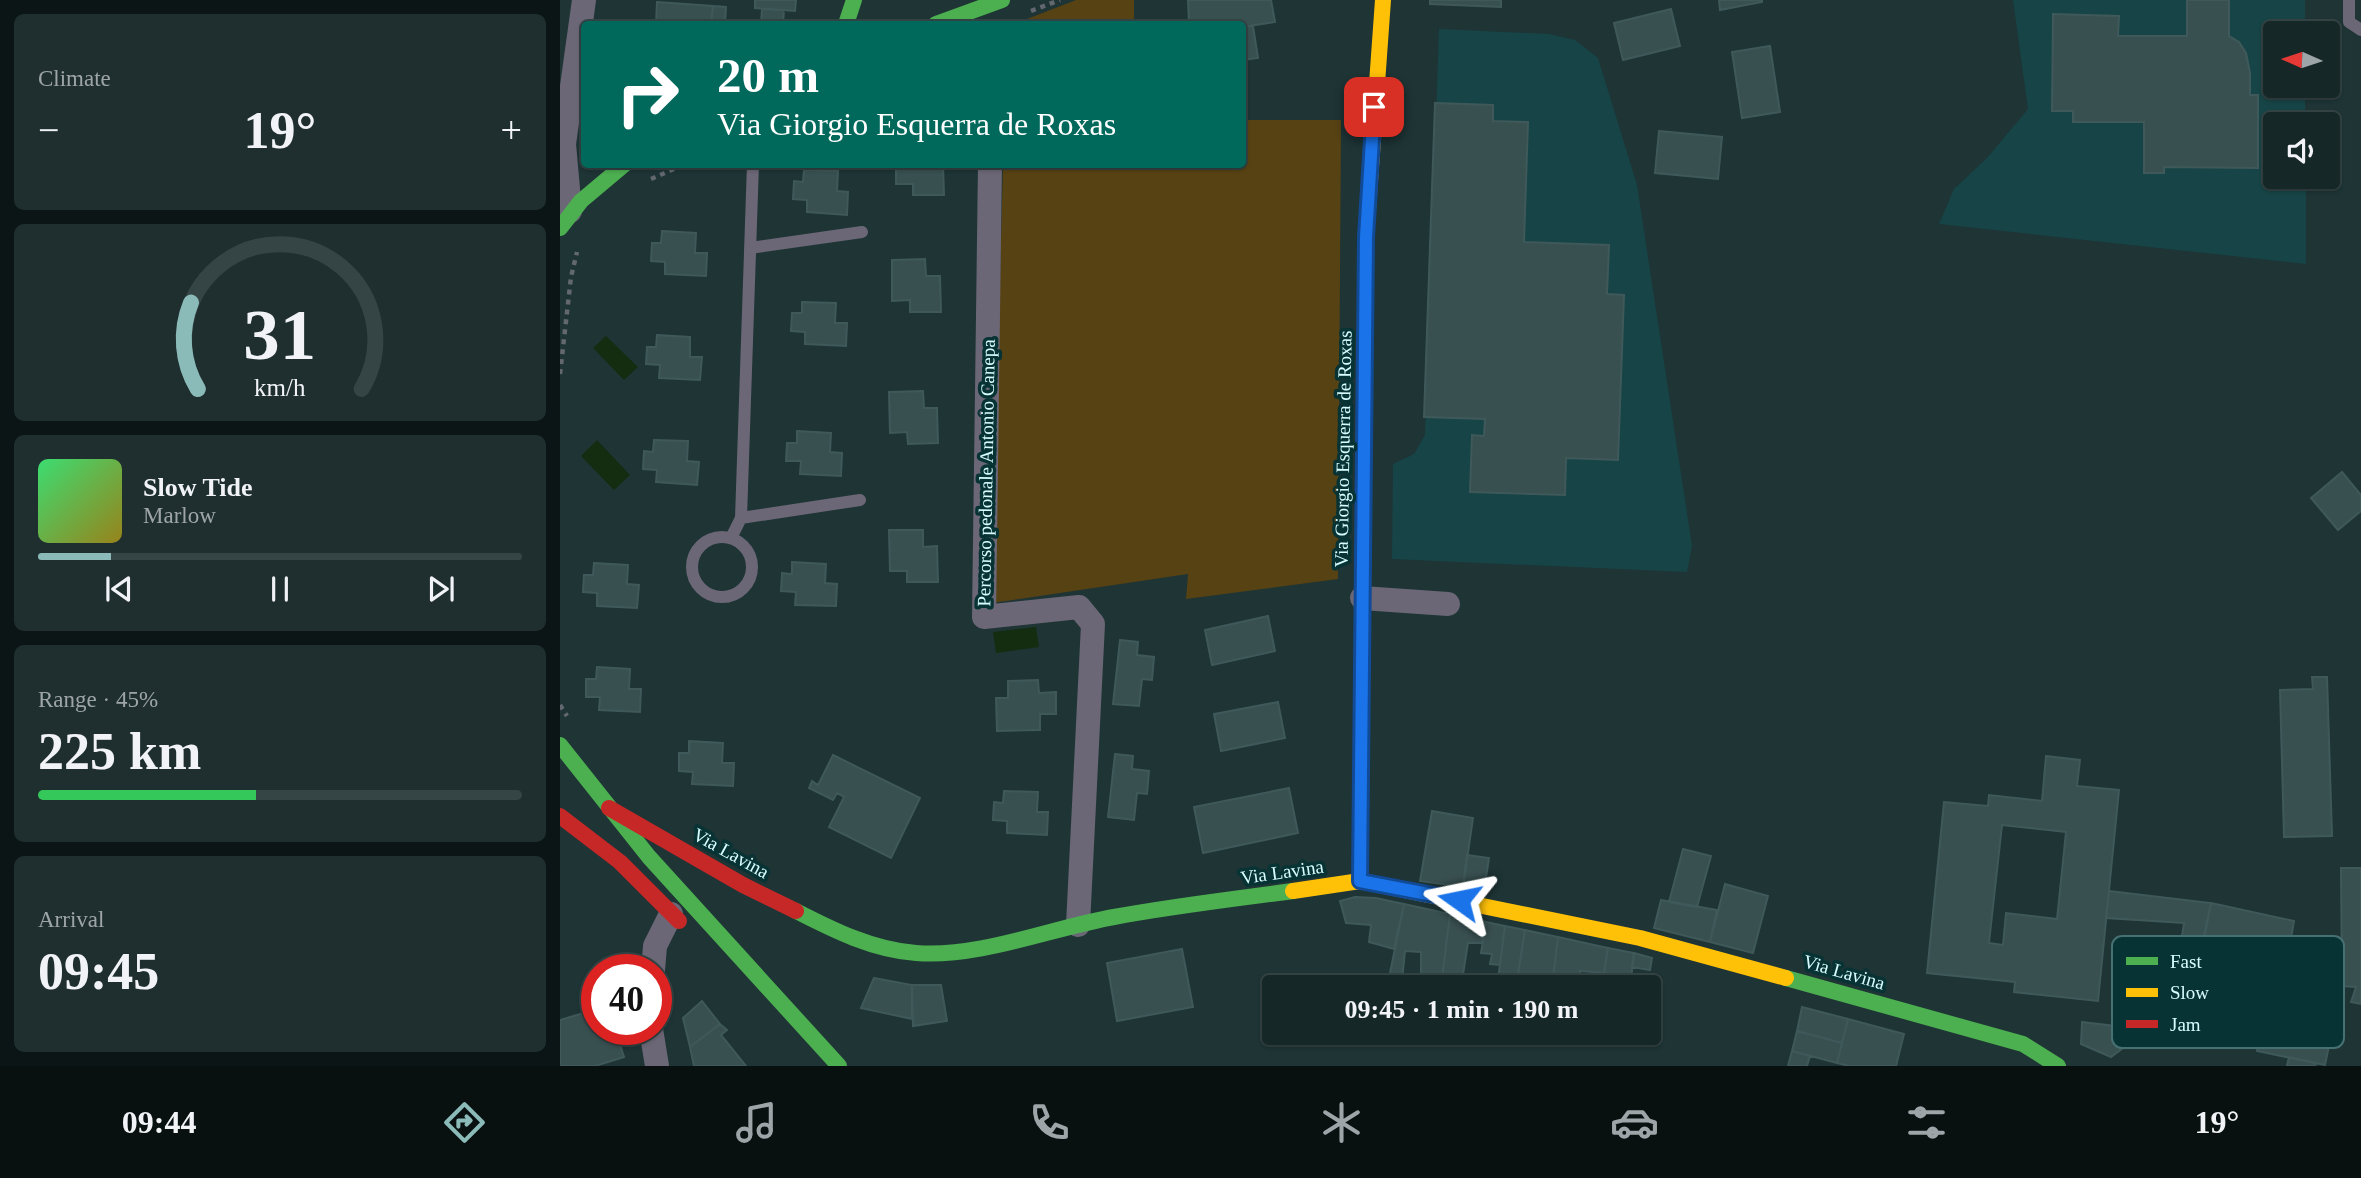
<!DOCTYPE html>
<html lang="en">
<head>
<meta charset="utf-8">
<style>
	:root { --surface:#162728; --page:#1f2f30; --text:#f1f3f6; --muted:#9ea5a8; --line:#354445; --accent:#8bbbb9 }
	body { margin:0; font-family:"Times New Roman",serif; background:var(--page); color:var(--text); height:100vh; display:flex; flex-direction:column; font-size:26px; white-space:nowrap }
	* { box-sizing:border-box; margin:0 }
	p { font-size:23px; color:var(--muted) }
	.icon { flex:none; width:38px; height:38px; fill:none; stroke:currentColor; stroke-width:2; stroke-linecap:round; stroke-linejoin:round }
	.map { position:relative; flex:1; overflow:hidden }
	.panel { display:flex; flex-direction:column; gap:14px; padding:14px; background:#0c1516; width:560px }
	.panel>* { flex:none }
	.guide { position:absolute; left:21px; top:21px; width:665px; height:147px; border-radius:7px; box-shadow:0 2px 5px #0004,0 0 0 2px var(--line); background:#00695c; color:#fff; overflow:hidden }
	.needle { width:46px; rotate:273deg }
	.tools { position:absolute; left:1703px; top:21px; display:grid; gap:14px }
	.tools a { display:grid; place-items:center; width:77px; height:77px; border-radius:7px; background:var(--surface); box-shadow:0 2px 5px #0004,0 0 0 2px var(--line); font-size:35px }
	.speed { position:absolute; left:21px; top:954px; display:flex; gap:14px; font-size:35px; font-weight:700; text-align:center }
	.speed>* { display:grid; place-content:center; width:91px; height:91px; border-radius:50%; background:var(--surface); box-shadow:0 2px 5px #0004,0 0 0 2px var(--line); line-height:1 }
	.speed .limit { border:10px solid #d22; background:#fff; color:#111 }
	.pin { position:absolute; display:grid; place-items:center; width:60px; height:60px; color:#fff; margin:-30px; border-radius:14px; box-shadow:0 4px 10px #0006 }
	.me { position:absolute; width:77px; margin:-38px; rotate:282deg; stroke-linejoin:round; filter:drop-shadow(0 0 5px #0008) }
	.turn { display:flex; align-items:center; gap:24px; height:147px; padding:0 21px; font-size:32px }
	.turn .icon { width:91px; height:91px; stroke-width:2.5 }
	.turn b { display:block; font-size:49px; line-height:60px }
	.big { font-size:52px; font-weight:600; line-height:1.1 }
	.panel .tile { flex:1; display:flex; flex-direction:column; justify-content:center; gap:10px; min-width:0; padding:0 24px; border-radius:10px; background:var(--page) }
	.panel .dial { align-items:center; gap:0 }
	.dial svg { height:182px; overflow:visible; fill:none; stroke:var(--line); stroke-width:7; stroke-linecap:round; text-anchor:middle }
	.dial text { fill:var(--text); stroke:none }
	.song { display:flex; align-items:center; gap:21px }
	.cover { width:84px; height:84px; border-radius:10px; background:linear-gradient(135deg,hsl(140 70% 55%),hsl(50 70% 35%)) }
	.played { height:7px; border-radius:4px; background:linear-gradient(90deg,var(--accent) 15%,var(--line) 15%) }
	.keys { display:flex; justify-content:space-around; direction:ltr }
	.heat { display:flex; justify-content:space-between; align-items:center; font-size:38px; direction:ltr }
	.charge { height:10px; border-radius:5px; background:linear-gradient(90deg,#34c759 45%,var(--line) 0) }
	.trip { position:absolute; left:702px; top:975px; width:399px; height:70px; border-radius:7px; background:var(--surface); box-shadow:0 2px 5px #0004,0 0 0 2px var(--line); font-weight:600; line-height:70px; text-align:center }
	.dock { display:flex; height:112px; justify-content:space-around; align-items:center; background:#091010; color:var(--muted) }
	.dock .icon { width:49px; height:49px }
	.dock .selected { color:var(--accent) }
	.dock b { font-size:32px; color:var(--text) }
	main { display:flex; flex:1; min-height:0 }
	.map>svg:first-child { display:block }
	.built { fill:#174446 }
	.green { fill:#574213 }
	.water { fill:#142c10 }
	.building { fill:#395051; stroke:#3f595a; stroke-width:2; fill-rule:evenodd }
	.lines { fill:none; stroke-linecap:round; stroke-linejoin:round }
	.path { stroke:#626770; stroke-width:4.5; stroke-dasharray:5 5; stroke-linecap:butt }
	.lane { stroke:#6c6776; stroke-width:12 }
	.street { stroke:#6c6776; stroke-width:24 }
	.fast { stroke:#4caf50; stroke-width:16 }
	.slow { stroke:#ffc107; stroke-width:16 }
	.jam { stroke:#c62828; stroke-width:16 }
	.route-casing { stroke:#114b97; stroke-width:18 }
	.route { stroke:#1a73e8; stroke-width:12 }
	.labels { text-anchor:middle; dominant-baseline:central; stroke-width:7; stroke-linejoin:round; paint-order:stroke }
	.street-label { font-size:19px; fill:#d9fdff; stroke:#073335 }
	.key { fill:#073335; stroke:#467072; stroke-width:2 }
	.key-label { font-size:19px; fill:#d9fdff }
</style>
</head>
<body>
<main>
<section class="panel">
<div class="tile"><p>Climate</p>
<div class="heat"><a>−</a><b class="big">19°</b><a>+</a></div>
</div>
<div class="tile dial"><svg viewBox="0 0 100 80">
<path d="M14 69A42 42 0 1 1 86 69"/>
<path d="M14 69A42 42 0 0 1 11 31" stroke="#8bbbb9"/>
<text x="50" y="56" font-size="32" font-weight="700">31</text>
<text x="50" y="72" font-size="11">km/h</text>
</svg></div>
<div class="tile">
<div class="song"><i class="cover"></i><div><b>Slow Tide</b><p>Marlow</p></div></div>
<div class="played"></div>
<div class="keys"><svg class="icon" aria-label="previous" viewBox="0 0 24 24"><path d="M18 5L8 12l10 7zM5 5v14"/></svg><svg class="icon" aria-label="pause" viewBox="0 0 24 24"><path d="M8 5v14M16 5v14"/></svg><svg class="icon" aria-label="next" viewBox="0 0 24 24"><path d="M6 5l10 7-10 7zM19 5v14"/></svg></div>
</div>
<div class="tile"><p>Range · 45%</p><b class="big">225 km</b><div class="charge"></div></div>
<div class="tile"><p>Arrival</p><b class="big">09:45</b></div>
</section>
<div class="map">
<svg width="1801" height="1066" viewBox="0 0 1801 1066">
	<rect width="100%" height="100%" fill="#1e3435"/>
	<path class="built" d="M1453,0H1745V33H1715V86H1745V124H1715V177H1746V264L1379,224L1394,189L1427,158L1468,109Z
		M879,29L989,34L1015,40L1038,58L1077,185L1132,546L1127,572L832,559L833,464L854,454L865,435Z"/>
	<path class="green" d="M516,0H574V24H454Z
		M683,120H781L778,579L626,599L628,574L432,603L443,165L682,164Z"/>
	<path class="water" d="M46,336L78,367L64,380L33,348Z
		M37,440L70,475L54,490L21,456Z
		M476,627L479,647L436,653L433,632Z"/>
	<path class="building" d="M195,0H236L235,11L195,8Z
		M628,0H711L715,22L682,27V24H629Z
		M870,0H941V7L870,4Z
		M1159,0H1202V2L1160,10Z
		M1627,0H1669V36L1679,42L1686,53L1690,73V95H1698V168L1604,167V173H1584V122H1513V111H1492L1493,14L1559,16L1558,36H1627Z
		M97,2L153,6L151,24H96Z
		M153,6L166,7L165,24H151Z
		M202,9L224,10L223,24H201Z
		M1111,9L1120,46L1063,60L1054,23Z
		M693,26L698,58L682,60V27Z
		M1210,46L1220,112L1182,118L1172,52Z
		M875,103L933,105V121L968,122L964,242L1049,245L1047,294L1064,295L1058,460L1006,458L1005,495L910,492L912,435L924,436L925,419L864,417Z
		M1099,131L1162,137L1158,179L1095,173Z
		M336,164H383L384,195H353V184H336Z
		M244,170L278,171L277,191L288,192L287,215L247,212V200L233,199L234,181L243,182Z
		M102,231L136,233L135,253H147L146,276L105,274V262L91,261L92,243H101Z
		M365,259L366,276H380L381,312H350V300L332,301V260Z
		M242,302L276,303L275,323H287L286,346L245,344V332L231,331L232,313H242Z
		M97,335L130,337V357H142L140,380L99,378L100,365L86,364L87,347H96Z
		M363,391L364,408H377L378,443L348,444L347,432L330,433L329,392Z
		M237,431L271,433L270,452L282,453L281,476L240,474L241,461H226L227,443H237Z
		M94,440L128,441L127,461L139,462L137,485L96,482L97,470L83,469L84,451L93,452Z
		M1782,472L1801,495V511L1778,530L1751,498Z
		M329,530H363V547L377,546L378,582H347V571H330Z
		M232,562L266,564L265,583L277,584L276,606L235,605L236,592L221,591L222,573L232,574Z
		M34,563L68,565L67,584L79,585L77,608L37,606V593L23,592L24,575H33Z
		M708,616L715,651L652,665L645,630Z
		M560,640L578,642L577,655L594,657L592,680L582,679L579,706L553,704Z
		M37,667L70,669L69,689H81L80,712L39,710L40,697H26V679H36Z
		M1752,677H1767L1772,836L1724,837L1720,690L1753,689Z
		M478,680L479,693L496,692V714H480V730L437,731L436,698H448V681Z
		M718,702L725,738L661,751L654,714Z
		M129,741L163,743L162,763H174L173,786L132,784L133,772L119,771V753H129Z
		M555,754L573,756L572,769L589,771L587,794L577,793L574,820L548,817Z
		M273,755L360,798L331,858L269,827L284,797L277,793L273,800L249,788L252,781L258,785Z
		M1486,756L1520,760L1517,786L1559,790L1538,1001L1454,992L1455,982L1367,973L1384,802L1428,806L1429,795L1482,801ZM1442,825L1506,832L1497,919L1446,913L1443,945L1429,943Z
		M729,788L738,833L643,853L634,807Z
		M444,791L478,792L477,812H488L487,835L447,833V821L433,820L434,802L443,803Z
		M872,811L913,818L903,887L860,881Z
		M1123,849L1151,856L1137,907L1109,902Z
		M907,855L929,858L924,891L903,887Z
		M1781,868H1801V1004L1791,1002L1796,987L1782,986Z
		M1165,884L1208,896L1193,953L1150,942Z
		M1549,891L1651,903L1641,950L1620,949L1624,923L1546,918Z
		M795,897L816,898L844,904L834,949L809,942L811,925L786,923L780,901Z
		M1101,900L1157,910L1150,942L1094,928Z
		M1651,903L1734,921L1727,962L1748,966L1740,1003L1724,1000L1728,983L1708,978L1709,974L1639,965Z
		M844,904L890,914L881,987H861V952L845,951L842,981L829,978Z
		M890,914L926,922L922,943H908L901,987H881Z
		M926,922L945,926L940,965L930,964L932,954L921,953Z
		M945,926L965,930L956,987H937Z
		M965,930L998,937L992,986L977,984L976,987H956Z
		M998,937L1048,948L1044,973L1020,971L1019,987H992Z
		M1048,948L1074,953L1071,979L1044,973Z
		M622,949L633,1007L557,1021L547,963Z
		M1074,953L1092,958L1090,970L1072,967Z
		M314,978L352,985V1019L301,1008Z
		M352,985H381L387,1021L353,1026Z
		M142,1001L160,1024L130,1047L123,1018Z
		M1242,1007L1288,1019L1282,1043L1237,1031Z
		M37,1009V1029H55L64,1057L35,1066H0V1020Z
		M1288,1019L1344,1034L1336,1066H1289L1277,1063Z
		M1522,1022L1572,1028L1571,1042L1551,1057L1521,1044Z
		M160,1024L167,1030L161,1035L186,1066H134L130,1047Z
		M1717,1029L1770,1041L1765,1065L1697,1051L1700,1033Z
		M1237,1031L1282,1043L1277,1063L1232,1051Z
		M948,1032H969L968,1039L947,1040Z
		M1232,1051L1250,1056L1247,1066H1228Z
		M1729,1057L1756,1063L1755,1066H1727Z"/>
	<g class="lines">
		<path class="path" d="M471,11L500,0
			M91,179L125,164
			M0,374L11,277L17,252
			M0,705L7,716"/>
		<path class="lane" d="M1789,0V22L1801,30
			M190,248L302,232
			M181,518L300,500
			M132 567a30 30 0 1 1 60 0a30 30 0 1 1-60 0Z
			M171,538L181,518L193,164"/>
		<path class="street" d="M430,164L424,617L519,607L533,624L518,925
			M10,211L4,144L24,0
			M802,598L888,604
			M93,970L95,946L111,914
			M91,1029L97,1066"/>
		<path class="fast" d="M286,24L294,0
			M376,24L442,0
			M0,228L21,201L65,164
			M0,745L89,857L279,1066
			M800,881L803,526
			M236,911C273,930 313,950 356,953C420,958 491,928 554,917C613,906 674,899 733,891
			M1226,978L1463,1044L1498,1066"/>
		<path class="slow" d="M803,526L806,237L823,0
			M733,891L800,881L1080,938L1226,978"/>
		<path class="jam" d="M49,808L183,885L236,911
			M0,816L60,862L119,921"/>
	</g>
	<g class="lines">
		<g class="route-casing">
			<path id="route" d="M814,107L806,237L800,881L899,900"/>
		</g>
		<use href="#route" class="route"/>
	</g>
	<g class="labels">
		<g class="street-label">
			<text transform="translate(783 449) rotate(-89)">Via Giorgio Esquerra de Roxas</text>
			<text transform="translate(426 473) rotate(-89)">Percorso pedonale Antonio Canepa</text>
			<text transform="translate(171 853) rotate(29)">Via Lavina</text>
			<text transform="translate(722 872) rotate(-8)">Via Lavina</text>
			<text transform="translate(1284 972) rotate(16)">Via Lavina</text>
		</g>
	</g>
	<rect x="1552" y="936" width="232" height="112" rx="10" class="key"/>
	<rect x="1566" y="957" width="32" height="8" fill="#4caf50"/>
	<rect x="1566" y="988" width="32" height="9" fill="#ffc107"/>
	<rect x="1566" y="1020" width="32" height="8" fill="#c62828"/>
	<g class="key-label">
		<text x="1610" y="968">Fast</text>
		<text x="1610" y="999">Slow</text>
		<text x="1610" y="1031">Jam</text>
	</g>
</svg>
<div class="tools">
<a><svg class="needle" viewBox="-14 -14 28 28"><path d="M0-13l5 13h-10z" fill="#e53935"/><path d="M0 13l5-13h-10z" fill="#9ea5a8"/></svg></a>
<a><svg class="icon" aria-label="sound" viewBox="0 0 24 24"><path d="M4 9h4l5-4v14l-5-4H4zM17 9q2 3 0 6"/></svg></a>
</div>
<div class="speed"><div class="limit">40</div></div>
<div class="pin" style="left:814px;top:107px;background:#d93025"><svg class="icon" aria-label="arrive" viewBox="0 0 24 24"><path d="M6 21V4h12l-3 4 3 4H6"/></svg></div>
<svg class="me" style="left:899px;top:900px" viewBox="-20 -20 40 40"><path d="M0-17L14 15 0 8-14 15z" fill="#1a73e8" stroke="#fff" stroke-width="4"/></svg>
<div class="trip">09:45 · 1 min · 190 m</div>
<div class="guide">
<div class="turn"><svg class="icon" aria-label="right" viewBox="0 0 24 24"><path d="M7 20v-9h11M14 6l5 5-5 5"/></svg><div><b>20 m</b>Via Giorgio Esquerra de Roxas</div></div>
</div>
</div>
</main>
<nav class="dock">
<b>09:44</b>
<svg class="icon selected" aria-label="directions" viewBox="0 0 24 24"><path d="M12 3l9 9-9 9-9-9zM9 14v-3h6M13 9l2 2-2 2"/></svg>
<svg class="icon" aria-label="music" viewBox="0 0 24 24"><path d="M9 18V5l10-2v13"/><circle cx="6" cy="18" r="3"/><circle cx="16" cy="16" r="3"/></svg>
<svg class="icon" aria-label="phone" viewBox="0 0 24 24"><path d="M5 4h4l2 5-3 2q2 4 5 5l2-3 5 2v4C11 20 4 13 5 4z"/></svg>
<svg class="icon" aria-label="climate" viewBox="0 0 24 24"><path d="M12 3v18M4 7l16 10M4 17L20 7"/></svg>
<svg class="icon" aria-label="car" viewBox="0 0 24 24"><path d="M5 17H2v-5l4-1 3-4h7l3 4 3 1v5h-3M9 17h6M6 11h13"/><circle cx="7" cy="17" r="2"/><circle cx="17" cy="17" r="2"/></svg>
<svg class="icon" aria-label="filters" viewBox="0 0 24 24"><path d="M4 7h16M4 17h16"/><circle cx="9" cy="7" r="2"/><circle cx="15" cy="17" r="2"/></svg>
<b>19°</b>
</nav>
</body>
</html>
